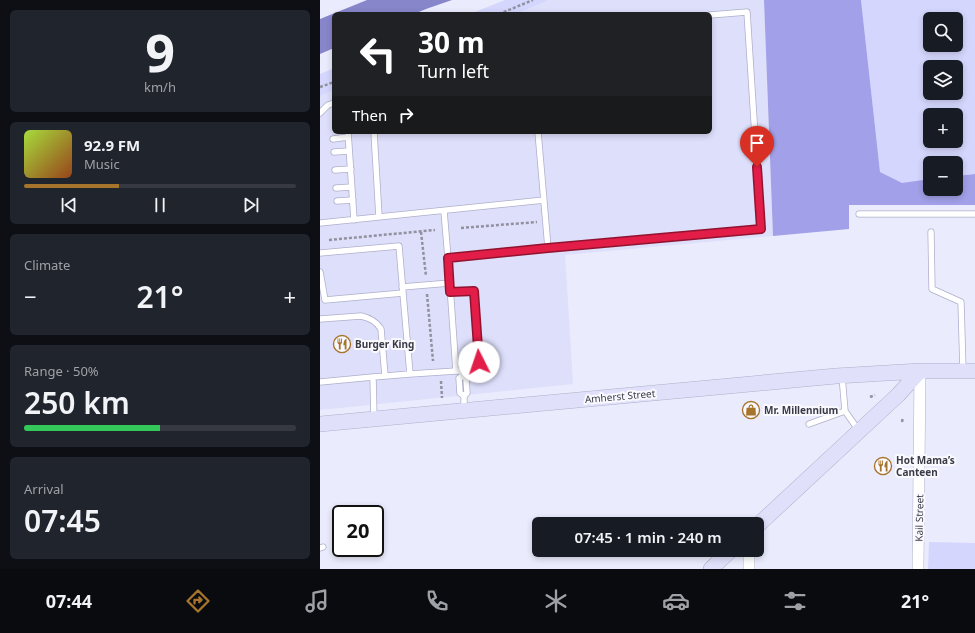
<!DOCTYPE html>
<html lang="en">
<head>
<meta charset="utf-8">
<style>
	:root { --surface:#171b24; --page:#20242c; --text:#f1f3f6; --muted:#9ea1a6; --line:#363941; --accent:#a7742b }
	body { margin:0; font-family:"Noto Sans",sans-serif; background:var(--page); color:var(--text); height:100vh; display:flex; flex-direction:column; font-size:15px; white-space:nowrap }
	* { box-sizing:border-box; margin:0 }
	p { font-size:13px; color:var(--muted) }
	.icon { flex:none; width:22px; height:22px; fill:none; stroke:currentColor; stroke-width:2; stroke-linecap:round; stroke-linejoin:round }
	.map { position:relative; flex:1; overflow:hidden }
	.details { display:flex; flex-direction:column; gap:10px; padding:10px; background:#0d0f14; width:320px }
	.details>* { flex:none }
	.banner { position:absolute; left:12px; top:12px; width:380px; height:122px; border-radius:6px; box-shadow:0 2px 6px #0003; background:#202124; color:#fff; overflow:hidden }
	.tools { position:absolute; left:603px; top:12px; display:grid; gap:8px }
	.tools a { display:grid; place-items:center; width:40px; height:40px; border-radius:6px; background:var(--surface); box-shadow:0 2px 6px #0003; font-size:20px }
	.speed { position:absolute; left:12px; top:505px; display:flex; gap:8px; font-size:20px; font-weight:700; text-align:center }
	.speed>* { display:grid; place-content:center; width:52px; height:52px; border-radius:50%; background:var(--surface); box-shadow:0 2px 6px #0003; line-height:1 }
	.speed .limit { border:2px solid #111; border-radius:6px; background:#fff; color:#111 }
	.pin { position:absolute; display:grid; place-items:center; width:34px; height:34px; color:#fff; margin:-41px -17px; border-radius:50% 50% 50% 0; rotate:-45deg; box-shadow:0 0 4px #0007 }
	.pin .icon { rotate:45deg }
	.me { position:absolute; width:44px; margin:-22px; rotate:356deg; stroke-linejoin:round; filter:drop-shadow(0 0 3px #0008) }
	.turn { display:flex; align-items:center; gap:14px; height:84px; padding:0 20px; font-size:18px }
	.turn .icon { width:52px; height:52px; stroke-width:2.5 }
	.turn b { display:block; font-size:28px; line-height:34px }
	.then { display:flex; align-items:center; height:38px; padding:0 20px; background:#0003; gap:8px; font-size:15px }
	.big { font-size:30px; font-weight:600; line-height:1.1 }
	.details .card { flex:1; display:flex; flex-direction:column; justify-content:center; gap:6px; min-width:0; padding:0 14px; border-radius:6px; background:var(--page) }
	.details .dial { align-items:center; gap:0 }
	.dial b { font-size:52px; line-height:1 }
	.song { display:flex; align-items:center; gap:12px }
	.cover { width:48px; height:48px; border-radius:6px; background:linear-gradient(135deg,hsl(80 70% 55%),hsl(20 70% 35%)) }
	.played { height:4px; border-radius:2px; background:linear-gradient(90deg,var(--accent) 35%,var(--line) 35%) }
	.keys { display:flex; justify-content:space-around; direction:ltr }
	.heat { display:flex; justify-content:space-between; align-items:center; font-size:22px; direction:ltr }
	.charge { height:6px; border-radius:3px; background:linear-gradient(90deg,#34c759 50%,var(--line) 0) }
	.trip { position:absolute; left:212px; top:517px; width:232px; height:40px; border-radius:6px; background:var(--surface); box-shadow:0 2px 6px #0003; font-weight:600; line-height:40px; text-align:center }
	.menu { display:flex; height:64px; justify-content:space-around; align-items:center; background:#090b0e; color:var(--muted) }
	.menu .icon { width:28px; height:28px }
	.menu .active { color:var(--accent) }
	.menu b { font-size:18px; color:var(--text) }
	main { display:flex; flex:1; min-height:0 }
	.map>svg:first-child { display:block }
	.built { fill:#dedffb }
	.green { fill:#d5d6fd; fill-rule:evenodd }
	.forest { fill:#a1a0e8 }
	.water { fill:#8786cb }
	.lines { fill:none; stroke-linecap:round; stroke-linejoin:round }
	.lane-casing { stroke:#aeafca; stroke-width:7 }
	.street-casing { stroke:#aeafca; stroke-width:12 }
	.secondary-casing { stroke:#aeafca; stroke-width:16 }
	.path { stroke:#9191a0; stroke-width:2.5; stroke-dasharray:3 2; stroke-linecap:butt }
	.lane { stroke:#fff; stroke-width:5.5 }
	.street { stroke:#fff; stroke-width:11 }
	.secondary { stroke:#e1e0fb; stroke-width:15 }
	.route-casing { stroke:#92132f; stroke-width:10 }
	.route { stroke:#e11d48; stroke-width:7 }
	.labels { text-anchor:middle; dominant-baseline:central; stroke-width:4; stroke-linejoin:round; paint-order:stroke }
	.poi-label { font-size:10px; font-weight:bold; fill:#3b3b47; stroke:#f9f9ff; text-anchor:start }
	.street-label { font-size:10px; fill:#3b3b47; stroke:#f9f9ff }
</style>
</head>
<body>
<main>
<section class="details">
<div class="card dial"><b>9</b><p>km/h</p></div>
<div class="card">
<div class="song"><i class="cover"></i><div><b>92.9 FM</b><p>Music</p></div></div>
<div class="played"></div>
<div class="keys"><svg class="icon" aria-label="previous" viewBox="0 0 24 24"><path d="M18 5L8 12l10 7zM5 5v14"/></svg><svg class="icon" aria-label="pause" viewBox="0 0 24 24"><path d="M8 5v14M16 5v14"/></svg><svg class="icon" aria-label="next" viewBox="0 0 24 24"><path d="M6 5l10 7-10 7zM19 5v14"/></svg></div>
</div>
<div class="card"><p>Climate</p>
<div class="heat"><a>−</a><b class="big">21°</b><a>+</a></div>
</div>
<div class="card"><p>Range · 50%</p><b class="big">250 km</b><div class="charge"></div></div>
<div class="card"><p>Arrival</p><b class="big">07:45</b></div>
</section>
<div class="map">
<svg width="655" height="569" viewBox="0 0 655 569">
	<rect width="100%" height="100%" fill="#eaebfc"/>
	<path class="built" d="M229,0H444L453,236L245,255L253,384L0,410V96L14,90V132H390V14H196Z"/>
	<path class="green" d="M185,0H229L196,14H150Z
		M541,0H655V174L636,176V163H610V179L582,184L560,172ZM610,19H636V45H610ZM610,67H636V93H610ZM610,115H636V141H610Z
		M14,68V90L0,96V74Z
		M609,542L655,543V569H608Z"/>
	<path class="forest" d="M444,0H541L560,172L582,183L610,179V189H636V176L655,174V205H529V229L453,236Z"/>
	<path class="water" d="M47,0H132L106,9L94,14H14V48L0,54V19Z"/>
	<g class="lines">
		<g class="lane-casing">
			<path id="lane" d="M0,113L8,105L14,103
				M28,132L34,220
				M54,132L59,217
				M13,139L28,137
				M14,152L29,151
				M15,170L31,169
				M16,188L32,187
				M17,201L33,200
				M124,211L128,258
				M539,214H655
				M0,223L224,200
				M611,232L612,289L641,302L643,371
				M228,248L441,229L427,12L390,15
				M0,253L79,246L83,293
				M0,272L5,300L83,293L90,374L136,371
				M82,287L130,283
				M130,292L154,291L159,362L142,371
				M0,319L41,316C50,318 56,321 61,329L65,376
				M142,376L139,378L140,393L144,396
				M522,376L525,411L539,431
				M53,377L90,374
				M0,382L53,377L54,419
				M144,409V396L147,393L146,378L142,376V371H136L128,258L228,248L218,132
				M489,424L525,411
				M0,548L3,547"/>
		</g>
		<g class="street-casing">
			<path id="street" d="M429,550V569
				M598,569L600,371"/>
		</g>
		<g class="secondary-casing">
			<path id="secondary" d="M0,424L516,376L600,371H655
				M437,526L578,395L600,371
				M391,569L396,564L411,550"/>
		</g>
		<path class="path" d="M179,14L213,0
			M0,87L14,82
			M141,228L217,222
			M101,232L106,276
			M9,240L115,230
			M107,294L113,361
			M121,381L122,398
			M550,397L555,395
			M582,422L583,417"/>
		<use href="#lane" class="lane"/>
		<use href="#street" class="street"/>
		<use href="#secondary" class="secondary"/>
	</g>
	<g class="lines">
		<g class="route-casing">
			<path id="route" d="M159,362L154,291L130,292L128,258L228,248L441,229L437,167"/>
		</g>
		<use href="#route" class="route"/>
	</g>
	<defs>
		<g id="restaurant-ring" transform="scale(0.9)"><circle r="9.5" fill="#f9f9ff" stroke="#a7742b" stroke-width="1.5"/><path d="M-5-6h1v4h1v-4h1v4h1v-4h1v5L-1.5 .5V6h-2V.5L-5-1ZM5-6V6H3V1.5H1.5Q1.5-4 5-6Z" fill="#a7742b"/></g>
		<g id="shop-ring" transform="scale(0.9)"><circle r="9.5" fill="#f9f9ff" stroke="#a7742b" stroke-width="1.5"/><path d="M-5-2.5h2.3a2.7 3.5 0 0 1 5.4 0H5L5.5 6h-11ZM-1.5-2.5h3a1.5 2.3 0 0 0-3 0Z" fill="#a7742b"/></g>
	</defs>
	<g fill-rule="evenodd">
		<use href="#restaurant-ring" x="22" y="344"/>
		<use href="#shop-ring" x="431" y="410"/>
		<use href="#restaurant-ring" x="563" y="466"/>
	</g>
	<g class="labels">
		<g class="poi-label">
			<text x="35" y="344">Burger King</text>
			<text x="444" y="410">Mr. Millennium</text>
			<text x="576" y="460">Hot Mama’s<tspan x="576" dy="12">Canteen</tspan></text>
		</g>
		<g class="street-label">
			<text transform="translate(300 396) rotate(-5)">Amherst Street</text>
			<text transform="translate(599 518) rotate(-89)">Kail Street</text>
		</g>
	</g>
</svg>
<div class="tools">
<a><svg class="icon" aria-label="search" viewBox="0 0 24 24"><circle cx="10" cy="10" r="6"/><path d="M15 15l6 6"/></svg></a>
<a><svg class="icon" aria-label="layers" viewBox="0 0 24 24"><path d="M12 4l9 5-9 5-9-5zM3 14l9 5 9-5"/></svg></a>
<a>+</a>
<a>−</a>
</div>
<div class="speed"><div class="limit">20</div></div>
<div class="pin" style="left:437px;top:167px;background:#d93025"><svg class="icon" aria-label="arrive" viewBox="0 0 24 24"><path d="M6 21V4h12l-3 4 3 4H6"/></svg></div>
<svg class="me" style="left:159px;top:362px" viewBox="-20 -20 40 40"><circle r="19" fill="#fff"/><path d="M0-13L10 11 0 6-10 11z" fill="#e11d48"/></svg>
<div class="trip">07:45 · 1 min · 240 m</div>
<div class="banner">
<div class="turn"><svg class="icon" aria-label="left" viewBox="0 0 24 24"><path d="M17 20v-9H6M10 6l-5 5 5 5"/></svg><div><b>30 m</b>Turn left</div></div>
<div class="then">Then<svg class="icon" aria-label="right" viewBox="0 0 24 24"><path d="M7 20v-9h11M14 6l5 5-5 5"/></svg></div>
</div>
</div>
</main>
<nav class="menu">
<b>07:44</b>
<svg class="icon active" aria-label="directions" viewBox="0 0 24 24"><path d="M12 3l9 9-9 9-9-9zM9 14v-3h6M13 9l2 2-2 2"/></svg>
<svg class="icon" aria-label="music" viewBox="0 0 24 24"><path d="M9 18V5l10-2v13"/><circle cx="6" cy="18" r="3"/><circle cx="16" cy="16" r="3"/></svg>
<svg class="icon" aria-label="phone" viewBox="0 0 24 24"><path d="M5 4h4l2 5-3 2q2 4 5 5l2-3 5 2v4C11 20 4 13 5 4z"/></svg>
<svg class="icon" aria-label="climate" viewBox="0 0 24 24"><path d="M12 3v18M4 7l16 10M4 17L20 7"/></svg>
<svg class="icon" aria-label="car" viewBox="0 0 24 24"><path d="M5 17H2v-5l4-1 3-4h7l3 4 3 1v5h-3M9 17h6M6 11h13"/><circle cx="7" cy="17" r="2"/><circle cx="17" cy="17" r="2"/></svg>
<svg class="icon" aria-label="filters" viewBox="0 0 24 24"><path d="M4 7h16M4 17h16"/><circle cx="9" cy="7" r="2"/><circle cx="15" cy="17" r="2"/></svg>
<b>21°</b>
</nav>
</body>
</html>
